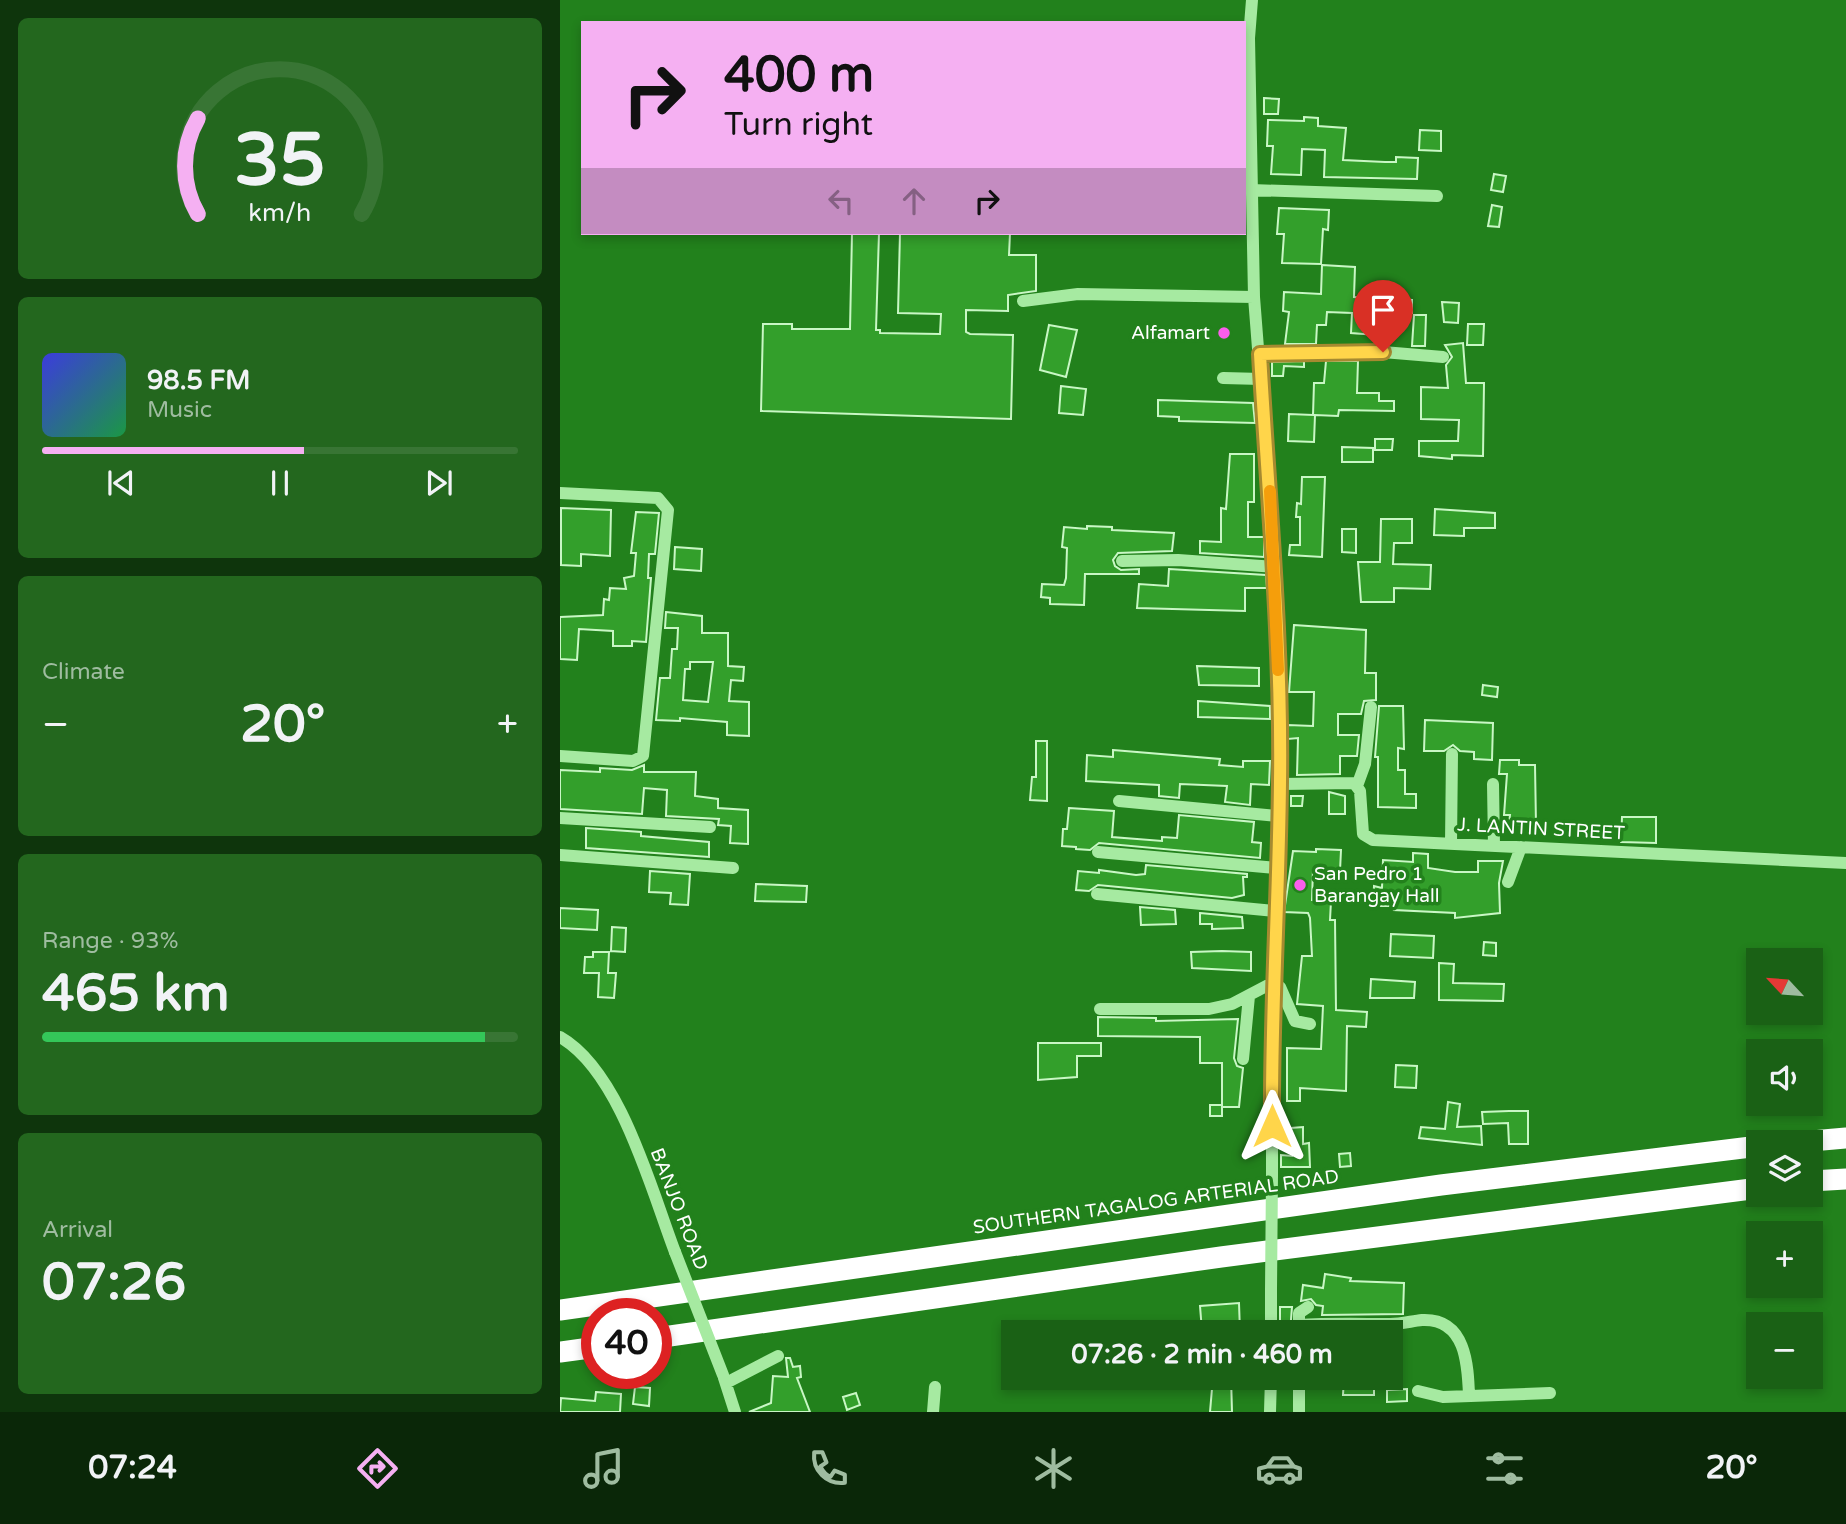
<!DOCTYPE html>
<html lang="en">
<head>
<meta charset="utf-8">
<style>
	:root { --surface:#1a6115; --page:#23671e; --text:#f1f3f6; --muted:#9fbca0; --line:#387534; --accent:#f5b0f2 }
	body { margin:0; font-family:"Varela Round",sans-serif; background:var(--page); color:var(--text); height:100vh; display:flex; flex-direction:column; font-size:26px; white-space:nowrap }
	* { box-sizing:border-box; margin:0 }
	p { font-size:23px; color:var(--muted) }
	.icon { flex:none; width:38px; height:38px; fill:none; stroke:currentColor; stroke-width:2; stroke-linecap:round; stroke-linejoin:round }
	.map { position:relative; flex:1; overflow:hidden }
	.panel { display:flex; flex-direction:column; gap:18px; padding:18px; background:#0e350c; width:560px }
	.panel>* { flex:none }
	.top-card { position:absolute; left:21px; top:21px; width:665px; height:214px; border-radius:0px; box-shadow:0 4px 10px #0003; background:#f5b0f2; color:#111; overflow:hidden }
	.needle { width:46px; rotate:296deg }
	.fabs { position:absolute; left:1186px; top:948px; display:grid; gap:14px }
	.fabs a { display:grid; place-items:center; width:77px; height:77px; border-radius:0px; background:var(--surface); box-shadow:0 4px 10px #0003; font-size:35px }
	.speed { position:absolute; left:21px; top:1298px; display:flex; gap:14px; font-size:35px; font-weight:700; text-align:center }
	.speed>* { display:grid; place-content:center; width:91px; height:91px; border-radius:50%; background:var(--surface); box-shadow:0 4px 10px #0003; line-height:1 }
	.speed .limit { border:10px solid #d22; background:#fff; color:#111 }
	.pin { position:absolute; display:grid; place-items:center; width:60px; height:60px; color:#fff; margin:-72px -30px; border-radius:50% 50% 50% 0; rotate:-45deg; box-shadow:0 0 7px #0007 }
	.pin .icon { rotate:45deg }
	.me { position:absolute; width:77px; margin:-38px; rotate:0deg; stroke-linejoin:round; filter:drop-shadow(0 0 5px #0008) }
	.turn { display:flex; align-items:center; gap:24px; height:147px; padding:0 28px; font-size:32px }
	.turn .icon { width:91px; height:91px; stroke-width:2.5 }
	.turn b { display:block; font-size:49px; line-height:60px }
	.lanes { display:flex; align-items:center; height:66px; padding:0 28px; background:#0003; justify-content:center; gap:35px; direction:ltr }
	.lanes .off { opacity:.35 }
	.big { font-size:52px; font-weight:800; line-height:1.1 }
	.panel .widget { flex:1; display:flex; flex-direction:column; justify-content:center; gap:10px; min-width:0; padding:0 24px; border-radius:10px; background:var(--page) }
	.panel .dial { align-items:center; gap:0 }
	.dial svg { height:182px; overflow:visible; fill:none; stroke:var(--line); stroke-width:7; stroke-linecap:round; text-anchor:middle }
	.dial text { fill:var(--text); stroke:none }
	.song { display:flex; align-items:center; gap:21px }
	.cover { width:84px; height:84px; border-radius:10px; background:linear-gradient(135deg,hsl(240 70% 55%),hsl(140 70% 35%)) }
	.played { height:7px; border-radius:4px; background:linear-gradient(90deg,var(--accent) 55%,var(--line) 55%) }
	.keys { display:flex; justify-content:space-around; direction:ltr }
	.heat { display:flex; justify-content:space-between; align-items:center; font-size:38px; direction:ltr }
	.charge { height:10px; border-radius:5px; background:linear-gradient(90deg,#34c759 93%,var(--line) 0) }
	.trip { position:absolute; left:441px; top:1320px; width:402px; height:70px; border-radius:0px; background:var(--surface); box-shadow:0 4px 10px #0003; font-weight:800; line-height:70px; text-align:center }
	.tabs { display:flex; height:112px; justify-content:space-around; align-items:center; background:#0a2708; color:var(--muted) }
	.tabs .icon { width:49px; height:49px }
	.tabs .active { color:var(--accent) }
	.tabs b { font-size:32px; color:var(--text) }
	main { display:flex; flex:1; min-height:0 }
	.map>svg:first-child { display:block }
	.building { fill:#339f2b; stroke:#c9f7c5; stroke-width:2; fill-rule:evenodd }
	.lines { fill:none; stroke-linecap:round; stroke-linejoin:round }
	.minor { stroke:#a6eaa1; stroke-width:12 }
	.highway { stroke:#fff; stroke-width:21 }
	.minor-bridge { stroke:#a6eaa1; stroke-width:12 }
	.route-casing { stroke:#a68a30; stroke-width:18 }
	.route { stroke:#ffd54a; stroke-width:12 }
	.slow { stroke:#f59e0b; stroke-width:12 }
	.poi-dot { fill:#fa5eec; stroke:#22811c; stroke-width:2.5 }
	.labels { text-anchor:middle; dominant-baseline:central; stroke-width:7; stroke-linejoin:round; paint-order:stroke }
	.poi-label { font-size:19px; fill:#fff; stroke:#22811c; text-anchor:end }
	.street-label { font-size:19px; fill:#fff; stroke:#22811c }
</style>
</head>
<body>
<main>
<section class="panel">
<div class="widget dial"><svg viewBox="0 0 100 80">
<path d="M14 69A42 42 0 1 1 86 69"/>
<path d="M14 69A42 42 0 0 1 14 27" stroke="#f5b0f2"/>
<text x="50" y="56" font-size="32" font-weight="700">35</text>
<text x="50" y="72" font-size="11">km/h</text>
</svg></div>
<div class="widget">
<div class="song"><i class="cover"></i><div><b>98.5 FM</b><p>Music</p></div></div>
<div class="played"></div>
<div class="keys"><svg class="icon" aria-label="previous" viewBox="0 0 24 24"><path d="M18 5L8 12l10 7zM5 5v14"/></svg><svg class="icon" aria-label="pause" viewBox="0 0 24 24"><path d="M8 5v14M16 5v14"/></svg><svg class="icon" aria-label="next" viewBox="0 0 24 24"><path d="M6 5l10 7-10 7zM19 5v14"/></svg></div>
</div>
<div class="widget"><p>Climate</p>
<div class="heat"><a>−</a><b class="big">20°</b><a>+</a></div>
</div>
<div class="widget"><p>Range · 93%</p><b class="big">465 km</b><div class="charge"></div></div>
<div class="widget"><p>Arrival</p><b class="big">07:26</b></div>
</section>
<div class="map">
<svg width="1286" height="1412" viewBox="0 0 1286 1412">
	<rect width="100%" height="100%" fill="#22811c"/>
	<path class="building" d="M704,98L719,99L718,114H704Z
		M744,117L758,118V126L786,128L783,160L825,162H836V157L858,158L857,179L764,177L765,150L742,149L741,175L711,174L713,146H707L708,120L744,121Z
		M860,130L881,131V151L859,150Z
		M934,174L946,176L943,192L931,190Z
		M932,205L942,207L939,227L928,226Z
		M719,208L769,210L768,230L763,229L761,264L722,263L724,234H717Z
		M292,233H319L316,330H320V333L380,334L381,314L338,313L340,233H450L449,255H476V291L448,295V311L406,310V332L410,334L453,335L451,419L201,411L203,324H232V329H290Z
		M762,265L795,267L794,297L852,300V313L817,312L816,335L791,333L792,313L767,312L766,325H757L756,344H725L729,312L723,311L724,292L761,294Z
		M882,302L899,303L898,323L884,322Z
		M854,315H866L865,346H852Z
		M908,324H924L923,345H907Z
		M489,325L517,330L506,377L480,370Z
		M903,343L906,383H924L923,456L892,455V459L859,456V441H898L899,420L861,419V387L888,388L886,365L892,357L885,345Z
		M744,361V367L724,366L723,376H712V362Z
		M766,361H798L797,393H819V401H834V411L779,410L778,416L755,415L754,442L728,441L729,414L753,415L754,383H764Z
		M501,386L526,389L523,415L499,413Z
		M598,400L693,403L695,423L619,421V417L598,416Z
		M815,439H833L832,450H815Z
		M782,447L813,448V462H782Z
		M670,454H694V502H688V537H704V557L640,553V541L661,542V508L666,509Z
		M742,477H765L762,557L729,555L730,545H740V517H736L737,503L741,504Z
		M1,508L51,510L50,556L21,554V566L1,565Z
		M875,509L935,513V528H904V536L874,535Z
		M76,512L99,513L95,554H89L88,578H91L86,642L72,641V646H53V631L19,629L17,660L0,659V617L43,615L44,599L49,600L50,588L66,589L64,578L74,576L76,553H71Z
		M821,519H852V543H834L833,564L871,565L870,589L834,588V602H801L798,562H820Z
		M527,526L552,527V530L614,533L612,551L558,553L553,560L555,566L561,570L579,569V574H525L524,605L490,604V598L481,597L482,584L504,585L506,578L507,548L502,547L504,527L527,529Z
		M782,529H796V553L782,552Z
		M115,547L142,549L141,571L114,569Z
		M609,569L706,575L707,588H685V611L577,608L579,584L608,586Z
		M106,612L142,616V633H168V666L184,667L183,681L171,680L169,701L189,702V736L167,735V722L120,718V721L96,720L100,678H110L112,649H117L118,628H105ZM130,662H153L148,702L123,700L125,669H130Z
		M734,625L806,630L805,673H816V700L804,701L801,714H778V735H799L797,756H780V774L737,775L738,738L728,739V725L753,726L754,692H729Z
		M637,666L699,668V686L639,685Z
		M923,685L938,687L937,697L922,695Z
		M638,701L710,706V719L638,717Z
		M819,706H843L844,749L838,748V770H845V794H856V808L818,807V757H815Z
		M865,720L933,723L932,760L914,759V752L900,751L893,745L884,751H864Z
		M476,741H487V801L470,800L472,777H476Z
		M553,750L660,759L659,765L683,767V761H710L709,785L691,784L690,805L665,802L667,786L620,784L619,798L599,796V785L526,781L527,755L553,757Z
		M940,760H959V765H975L976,825L949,824L950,815H944L947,774H939Z
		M84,765V772H136L135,796L158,799V808L188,810V844L170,843L171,826L158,825L159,819L106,816L107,790L84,788L82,814L0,809V770L40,772V768L72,770Z
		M769,792L785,796V814H769Z
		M731,796H743L742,806H731Z
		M509,808L554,811L552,837L602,841V837L617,838L619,815L694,822L692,842L701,843L700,858L539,843L530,850L516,849V847L502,846L503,829H507Z
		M1062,817H1096V843L1061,842Z
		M26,828L81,832V836L149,842V857L26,848Z
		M756,849L781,850L780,871L753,869L752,900L771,901L770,920H775L776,1010L807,1012L806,1027L787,1026L786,1091L740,1088V1101H727V1048L761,1049L763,1006L737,1004L742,956H752L750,918L748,913L724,912L733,851L756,852Z
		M853,853L868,854V868L895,872H918V861H943L939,883L940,913L895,918V913L834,910L835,906H813L814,886L822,888L823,860L853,862Z
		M586,865L687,874V877H683L684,895L672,898L538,885L529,891L516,890L518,871L539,873V870L576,875L585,874Z
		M90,871L130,874L128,905L110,904L111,893L89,892Z
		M196,884L247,886L246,902L195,901Z
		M580,907L615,910L616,924L581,925Z
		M0,908L38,910L37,930L0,928Z
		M640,913L682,917L683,928L652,929V924H640Z
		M52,927L66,928L65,952L51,951Z
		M831,934L874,936L873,958L830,956Z
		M924,942L936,943V956L923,955Z
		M662,951L691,952V971L632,968L631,952Z
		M33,952H49L48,973H56L54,998L38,997L39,973H24L25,957H33Z
		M879,963L894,964L893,983L944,984L943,1001L879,1000Z
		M811,979L855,982L854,998H810Z
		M538,1017L596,1018V1021L678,1019L674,1058L677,1066L683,1068L679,1107H662V1116H650V1105H662V1063H640V1037L538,1036Z
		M478,1043H541V1056H517V1077L478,1080Z
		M836,1065L857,1066L856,1088L835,1087Z
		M888,1102L900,1104L897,1127L921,1126L922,1145L859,1138L861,1127L885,1129Z
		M949,1111H968V1144H949L948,1123L923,1124L922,1112Z
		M743,1127V1144L749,1143L750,1167H721V1155L732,1156L731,1128Z
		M790,1153L791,1166L780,1167L779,1154Z
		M765,1274L791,1278L790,1281L844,1283L843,1314L762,1315L763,1306L756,1305L751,1299L741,1301L743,1285L763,1288Z
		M679,1303L680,1332L642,1331L640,1306Z
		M720,1307H732L730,1332H720Z
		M226,1358H230L233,1367L240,1366L241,1377L237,1378L250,1412H189L211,1403L213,1376L228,1377Z
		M653,1377H671L672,1412H650Z
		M784,1377H814V1395H783Z
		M75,1387L90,1388L89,1406L73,1404Z
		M847,1389V1401L827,1402V1390Z
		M36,1392L61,1394L60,1412H0L1,1398L35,1401Z
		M296,1393L300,1405L287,1410L283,1397Z"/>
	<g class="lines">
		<path class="minor" d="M692,0L689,38L694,297L715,567L719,706L720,784L712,983V1175
			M691,190L877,196
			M463,301L518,294L694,297
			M700,353L823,352L883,357
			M663,378L702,379
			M0,493L98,498L108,510L83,756L73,761L0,756
			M562,561L618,560L715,567
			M720,784L794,783L800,791L803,834L813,840L1286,863
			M933,784L934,846
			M797,786L805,764L811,707
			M559,801L718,816
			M0,818L150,827
			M891,844L892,754
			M538,852L716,868
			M0,855L173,868
			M948,882L961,847
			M537,894L715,911
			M540,1009H649L672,1004L712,983L720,987L735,1021L750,1024
			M0,1037C60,1071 91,1189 115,1252
			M683,1059L689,996
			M833,1324V1355
			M739,1325C769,1323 800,1324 830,1324C841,1324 852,1321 862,1320C906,1318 908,1365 909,1396
			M739,1331V1313L748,1307
			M711,1332V1290
			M739,1377V1412
			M164,1378L175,1412
			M166,1383L218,1356
			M858,1391L883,1397L990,1393
			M373,1412L375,1387
			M710,1412L711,1377"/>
		<path class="highway" d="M1229,1143L1286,1138
			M1251,1181L1286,1179
			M0,1310L881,1185L1199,1146
			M96,1338L661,1257L1199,1188
			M0,1352L37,1347"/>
		<path class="minor-bridge" d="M115,1252L163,1375
			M711,1290L712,1175"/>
	</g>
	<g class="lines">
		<g class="route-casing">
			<path id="route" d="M712,1126C711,1011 719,897 720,782C722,639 708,496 700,354L823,352"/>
		</g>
		<use href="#route" class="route"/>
		<path class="slow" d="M710,491L718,670"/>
	</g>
	<g class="poi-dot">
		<circle cx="664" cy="333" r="7"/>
		<circle cx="740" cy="885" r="7"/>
	</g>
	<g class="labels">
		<g class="poi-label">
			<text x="650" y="333">Alfamart</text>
			<text x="754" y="874" text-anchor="start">San Pedro 1<tspan x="754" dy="22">Barangay Hall</tspan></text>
		</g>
		<g class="street-label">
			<text transform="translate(981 829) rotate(3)">J. LANTIN STREET</text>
			<text transform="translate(596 1202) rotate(-8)">SOUTHERN TAGALOG ARTERIAL ROAD</text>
			<text transform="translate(119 1209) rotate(69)">BANJO ROAD</text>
		</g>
	</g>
</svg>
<div class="fabs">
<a><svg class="needle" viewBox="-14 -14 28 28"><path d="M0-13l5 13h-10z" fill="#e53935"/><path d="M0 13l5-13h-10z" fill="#9fbca0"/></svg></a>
<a><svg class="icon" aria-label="sound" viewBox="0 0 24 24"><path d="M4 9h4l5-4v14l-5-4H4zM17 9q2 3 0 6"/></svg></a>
<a><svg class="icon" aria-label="layers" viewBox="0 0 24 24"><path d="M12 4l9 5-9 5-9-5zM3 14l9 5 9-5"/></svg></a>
<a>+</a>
<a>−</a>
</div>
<div class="speed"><div class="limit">40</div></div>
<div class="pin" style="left:823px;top:352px;background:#d93025"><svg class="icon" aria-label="arrive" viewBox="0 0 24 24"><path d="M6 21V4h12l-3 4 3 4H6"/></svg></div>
<svg class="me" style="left:712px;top:1126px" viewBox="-20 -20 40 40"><path d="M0-17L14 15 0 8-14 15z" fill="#ffd54a" stroke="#fff" stroke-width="4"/></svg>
<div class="trip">07:26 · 2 min · 460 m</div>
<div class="top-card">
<div class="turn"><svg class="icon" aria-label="right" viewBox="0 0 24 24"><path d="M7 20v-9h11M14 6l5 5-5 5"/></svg><div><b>400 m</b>Turn right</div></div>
<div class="lanes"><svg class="icon off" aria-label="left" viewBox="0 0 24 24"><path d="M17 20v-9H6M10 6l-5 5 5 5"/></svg><svg class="icon off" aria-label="ahead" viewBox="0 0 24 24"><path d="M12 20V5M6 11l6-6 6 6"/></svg><svg class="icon" aria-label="right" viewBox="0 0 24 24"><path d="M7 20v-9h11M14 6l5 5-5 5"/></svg></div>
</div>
</div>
</main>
<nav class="tabs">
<b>07:24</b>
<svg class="icon active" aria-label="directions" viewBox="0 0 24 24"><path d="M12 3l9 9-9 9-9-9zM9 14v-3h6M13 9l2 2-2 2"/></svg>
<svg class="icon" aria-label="music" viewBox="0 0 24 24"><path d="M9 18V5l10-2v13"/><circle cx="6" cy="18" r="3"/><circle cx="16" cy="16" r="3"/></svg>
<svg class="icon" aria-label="phone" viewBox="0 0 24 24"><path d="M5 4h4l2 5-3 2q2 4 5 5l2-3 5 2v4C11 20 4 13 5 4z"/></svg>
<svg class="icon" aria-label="climate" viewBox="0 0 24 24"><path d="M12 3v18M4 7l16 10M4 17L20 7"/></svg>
<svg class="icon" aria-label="car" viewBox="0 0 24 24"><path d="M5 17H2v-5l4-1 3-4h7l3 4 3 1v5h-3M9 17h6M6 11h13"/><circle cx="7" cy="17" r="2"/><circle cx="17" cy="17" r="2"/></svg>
<svg class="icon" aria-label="filters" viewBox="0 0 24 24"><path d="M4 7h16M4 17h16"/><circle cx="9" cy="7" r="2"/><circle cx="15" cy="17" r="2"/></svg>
<b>20°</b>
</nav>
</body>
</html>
